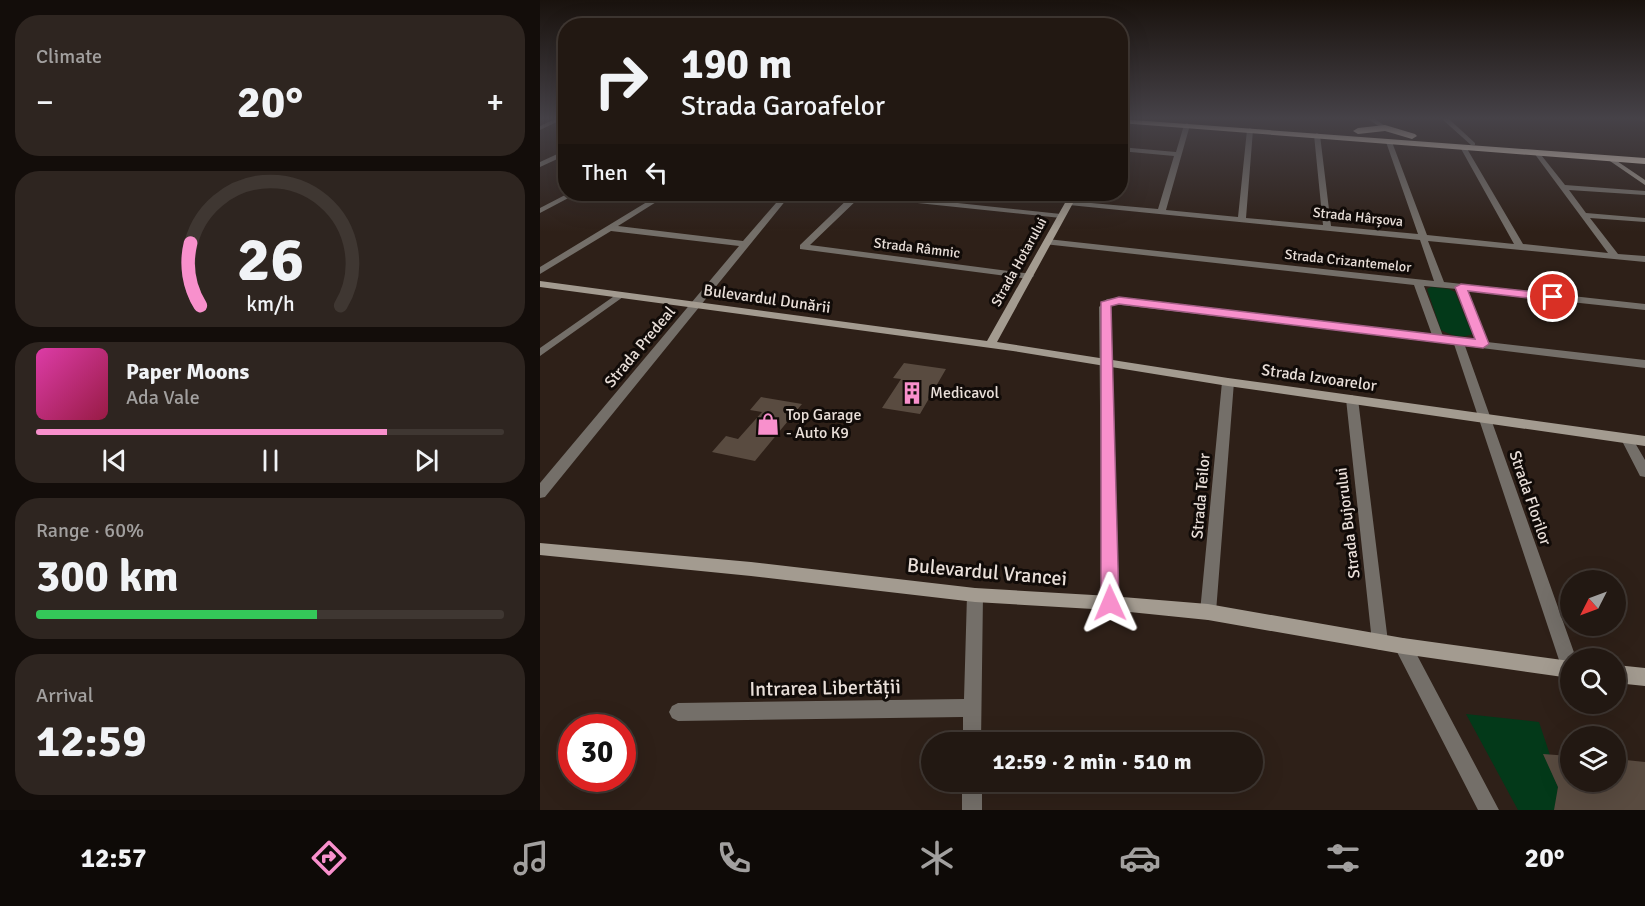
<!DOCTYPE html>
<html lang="en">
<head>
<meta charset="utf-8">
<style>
	:root { --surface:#221812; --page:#2e2520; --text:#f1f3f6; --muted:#a2a09f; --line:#3f3732; --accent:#f890cc }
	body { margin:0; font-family:Signika,sans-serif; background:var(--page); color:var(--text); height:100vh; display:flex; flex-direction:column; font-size:22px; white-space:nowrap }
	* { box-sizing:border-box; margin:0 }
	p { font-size:20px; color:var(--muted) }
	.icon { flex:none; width:33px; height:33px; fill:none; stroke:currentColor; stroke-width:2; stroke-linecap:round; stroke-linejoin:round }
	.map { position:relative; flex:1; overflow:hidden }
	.drawer { display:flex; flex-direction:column; gap:15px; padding:15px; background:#130d0a; width:540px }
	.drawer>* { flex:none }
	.guide { position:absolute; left:18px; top:18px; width:570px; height:183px; border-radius:24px; box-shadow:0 6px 24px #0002,0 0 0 2px var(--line); background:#221812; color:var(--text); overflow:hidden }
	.needle { width:39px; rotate:228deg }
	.controls { position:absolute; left:1020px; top:570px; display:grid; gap:12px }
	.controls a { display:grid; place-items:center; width:66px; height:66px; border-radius:50%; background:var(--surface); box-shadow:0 6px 24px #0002,0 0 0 2px var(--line); font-size:30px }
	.speed { position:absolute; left:18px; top:714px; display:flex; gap:12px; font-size:30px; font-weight:700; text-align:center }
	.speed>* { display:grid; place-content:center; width:78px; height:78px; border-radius:50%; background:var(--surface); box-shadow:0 6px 24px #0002,0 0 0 2px var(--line); line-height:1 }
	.speed .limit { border:9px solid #d22; background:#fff; color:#111 }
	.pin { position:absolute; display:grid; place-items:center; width:51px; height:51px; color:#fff; margin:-26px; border:3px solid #fff; border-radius:50%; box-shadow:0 2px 6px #0007 }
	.me { position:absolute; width:66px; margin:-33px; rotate:359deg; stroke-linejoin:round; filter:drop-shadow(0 0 4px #0008) }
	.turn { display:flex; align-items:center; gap:21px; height:126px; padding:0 24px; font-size:27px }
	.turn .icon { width:78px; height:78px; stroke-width:2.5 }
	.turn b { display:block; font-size:42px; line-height:51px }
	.then { display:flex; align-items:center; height:57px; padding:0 24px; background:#0003; gap:12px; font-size:22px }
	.big { font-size:45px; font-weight:700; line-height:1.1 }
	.drawer .widget { flex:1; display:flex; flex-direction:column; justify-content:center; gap:9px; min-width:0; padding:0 21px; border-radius:24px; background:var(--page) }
	.drawer .dial { align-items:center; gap:0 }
	.dial svg { height:156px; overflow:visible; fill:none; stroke:var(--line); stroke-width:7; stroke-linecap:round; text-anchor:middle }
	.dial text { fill:var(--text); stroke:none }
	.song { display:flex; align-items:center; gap:18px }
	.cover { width:72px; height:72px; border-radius:9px; background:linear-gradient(135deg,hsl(320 70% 55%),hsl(340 70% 35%)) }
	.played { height:6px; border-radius:3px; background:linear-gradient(90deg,var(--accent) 75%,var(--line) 75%) }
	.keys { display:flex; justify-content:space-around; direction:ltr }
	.heat { display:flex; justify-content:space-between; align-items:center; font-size:33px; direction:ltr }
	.charge { height:9px; border-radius:4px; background:linear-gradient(90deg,#34c759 60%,var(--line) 0) }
	.trip { position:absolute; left:381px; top:732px; width:342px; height:60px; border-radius:30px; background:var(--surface); box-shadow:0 6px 24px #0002,0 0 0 2px var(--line); font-weight:700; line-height:60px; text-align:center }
	.dock { display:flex; height:96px; justify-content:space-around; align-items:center; background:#0e0a07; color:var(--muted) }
	.dock .icon { width:42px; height:42px }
	.dock .current { color:var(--accent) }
	.dock b { font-size:27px; color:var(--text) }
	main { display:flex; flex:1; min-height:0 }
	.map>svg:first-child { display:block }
	.green { fill:#033919 }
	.building { fill:#594b40 }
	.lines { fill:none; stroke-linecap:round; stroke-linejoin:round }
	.street { fill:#746f69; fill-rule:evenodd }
	.secondary { fill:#a39b90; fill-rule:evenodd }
	.highway { fill:#e8dbcb; fill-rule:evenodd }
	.route { fill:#f890cc; stroke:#a15e85; stroke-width:1.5 }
	.labels { text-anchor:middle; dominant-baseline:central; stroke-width:6; stroke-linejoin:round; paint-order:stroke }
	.far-street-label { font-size:14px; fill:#e9dfd9; stroke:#110b08 }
	.street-label { font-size:16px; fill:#e9dfd9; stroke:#110b08 }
	.poi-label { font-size:16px; fill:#e9dfd9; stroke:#110b08; text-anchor:start }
	.near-street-label { font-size:20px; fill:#e9dfd9; stroke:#110b08 }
</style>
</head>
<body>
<main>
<section class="drawer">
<div class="widget"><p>Climate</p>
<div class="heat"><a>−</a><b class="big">20°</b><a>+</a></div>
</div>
<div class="widget dial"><svg viewBox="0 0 100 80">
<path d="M14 69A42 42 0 1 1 86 69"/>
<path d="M14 69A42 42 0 0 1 9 37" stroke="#f890cc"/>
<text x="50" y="56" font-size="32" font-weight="700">26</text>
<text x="50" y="72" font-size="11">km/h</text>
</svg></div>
<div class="widget">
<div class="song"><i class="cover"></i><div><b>Paper Moons</b><p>Ada Vale</p></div></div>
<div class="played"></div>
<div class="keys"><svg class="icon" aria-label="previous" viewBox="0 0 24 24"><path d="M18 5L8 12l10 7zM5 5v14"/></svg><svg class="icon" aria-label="pause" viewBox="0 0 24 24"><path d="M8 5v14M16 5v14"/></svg><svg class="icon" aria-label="next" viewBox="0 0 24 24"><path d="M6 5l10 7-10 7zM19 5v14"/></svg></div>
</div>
<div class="widget"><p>Range · 60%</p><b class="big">300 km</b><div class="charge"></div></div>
<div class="widget"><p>Arrival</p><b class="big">12:59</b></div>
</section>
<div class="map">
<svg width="1105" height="810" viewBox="0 0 1105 810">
	<rect width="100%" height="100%" fill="#2e2018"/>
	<path class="green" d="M891,287L909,289L915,292L932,334C923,339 910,335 901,330L887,289Z
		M926,714L999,722L1010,755H1004L1018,787L1015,810H978Z"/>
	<path class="building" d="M364,363L406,369L380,414L342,408L361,379L353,378Z
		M221,397L262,404L215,461L172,452L186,436L198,439L222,412L210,410Z
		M1003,754L1030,756V782H1076V759L1105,762V810H1014L1018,787Z"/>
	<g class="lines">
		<path class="street" d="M15,119H23L0,130V126Z
			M828,119H835L848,128L843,129Z
			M902,119H909L935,143V145H931Z
			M1100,119H1105V122Z
			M647,123L650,125L626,210L698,217L707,130L710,128L713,130L706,218L783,225L774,135L777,133L780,135L791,226L878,234L846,142L849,140L852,142L887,235L974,244L920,147L923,145L926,147L983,244L1068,253L994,153V151H998L1025,185L1105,191V195L1029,190L1046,213L1105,218V222L1050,218L1078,254L1105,256V262L888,241L904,282L1105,304V310L927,291L947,342L1105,360V368L925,346L1036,658H1030V674L1024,672L1021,666L914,344L573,304L569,308L578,603L576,608L570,610L564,608L562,603L559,307L567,299L579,298L892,335L874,285L504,244V240L507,239L894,281L880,240L529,205L525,203L529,201L618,209L634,156L580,151V147L636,152L644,125ZM884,286L917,289L936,340L903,336Z
			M26,150V155L0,167V162Z
			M27,194H36L0,213V208Z
			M120,194H129L78,226L203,241L236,203L178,196L174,194H194L239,198L243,194H251L5,497L0,498V483L199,246L71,231L0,274V267Z
			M313,194H334L521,214L525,216L521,218L320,197L270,245L492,274L494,276L489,279L260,249V245Z
			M80,292L85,295L83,297L0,356V348Z
			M688,378L694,382L676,612L674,617L668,620L662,617L660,612L682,382Z
			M812,395L818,399L848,642L846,648L840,650L834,648L832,642L806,399Z
			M1087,434L1091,436L1105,460V477L1100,476L1081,439L1083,436Z
			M435,588L441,590L443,595L441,742H423V717L138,721L132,718L129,712L132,706L138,703L424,699L427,595L429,590Z
			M863,638L869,640L959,810H938L857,652L855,646L857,640Z
			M422,782H442V810H422Z"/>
		<path class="secondary" d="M1067,157H1071L1105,180V185L1067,159Z
			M530,194H538L457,342L688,378L1105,436V446L688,386L473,351L0,287V281L447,341Z
			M0,543L211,562L435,588L570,596L668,604L863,638L1030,661V678L863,654L668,620L570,610L435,602L211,576L0,555Z
			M1076,665L1105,668V686L1076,683Z"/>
		<path class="highway" d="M580,119L1105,158V164L580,123Z
			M845,125L875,134L877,136L872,139L845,131L818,134L813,131L818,128Z"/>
	</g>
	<linearGradient id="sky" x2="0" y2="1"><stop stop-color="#19120d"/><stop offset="0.51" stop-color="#464248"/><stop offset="1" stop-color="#464248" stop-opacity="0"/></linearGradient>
	<rect width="1105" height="232" fill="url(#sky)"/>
	<path class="route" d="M921,284L1013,294L1019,297L1013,301L928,291L949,344L943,348L579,304L571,306L579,603L577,609L570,611L564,609L561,603V302L579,297L935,339L915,287Z"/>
	<defs>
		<g id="building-bare" transform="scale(1.8)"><path d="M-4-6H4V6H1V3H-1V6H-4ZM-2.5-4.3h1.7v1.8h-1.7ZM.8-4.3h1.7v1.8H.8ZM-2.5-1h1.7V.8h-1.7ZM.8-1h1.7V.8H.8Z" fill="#f890cc" stroke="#110b08" stroke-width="2.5" paint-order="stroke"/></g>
		<g id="shop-bare" transform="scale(1.8)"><path d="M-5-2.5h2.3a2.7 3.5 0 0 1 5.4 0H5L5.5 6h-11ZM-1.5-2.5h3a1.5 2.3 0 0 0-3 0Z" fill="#f890cc" stroke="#110b08" stroke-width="2.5" paint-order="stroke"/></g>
	</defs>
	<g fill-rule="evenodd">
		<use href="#building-bare" x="372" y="393"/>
		<use href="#shop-bare" x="228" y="424"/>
	</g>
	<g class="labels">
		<g class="far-street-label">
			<text transform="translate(818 217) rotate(6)">Strada Hârșova</text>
			<text transform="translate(377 248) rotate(7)">Strada Râmnic</text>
			<text transform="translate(808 261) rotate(6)">Strada Crizantemelor</text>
			<text transform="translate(479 262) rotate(-61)">Strada Hotarului</text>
		</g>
		<g class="street-label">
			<text transform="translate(227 299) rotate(8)">Bulevardul Dunării</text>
			<text transform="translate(100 347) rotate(-50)">Strada Predeal</text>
			<text transform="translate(779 378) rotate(8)">Strada Izvoarelor</text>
			<text transform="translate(661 496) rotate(-85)">Strada Teilor</text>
			<text transform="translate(990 498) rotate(71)">Strada Florilor</text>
			<text transform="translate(808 523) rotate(-97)">Strada Bujorului</text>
		</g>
		<g class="poi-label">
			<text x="390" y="393">Medicavol</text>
			<text x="246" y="415">Top Garage<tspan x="246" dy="18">- Auto K9</tspan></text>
		</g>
		<g class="near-street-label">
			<text transform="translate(447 572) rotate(5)">Bulevardul Vrancei</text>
			<text transform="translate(285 688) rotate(-1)">Intrarea Libertății</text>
		</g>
	</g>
</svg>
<div class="controls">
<a><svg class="needle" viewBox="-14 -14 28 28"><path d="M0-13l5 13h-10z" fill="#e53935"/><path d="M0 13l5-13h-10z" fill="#a2a09f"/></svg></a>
<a><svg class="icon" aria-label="search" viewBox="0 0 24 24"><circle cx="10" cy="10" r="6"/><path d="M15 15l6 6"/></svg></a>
<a><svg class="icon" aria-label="layers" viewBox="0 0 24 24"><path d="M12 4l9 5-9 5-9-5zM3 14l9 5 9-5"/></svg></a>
</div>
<div class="speed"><div class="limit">30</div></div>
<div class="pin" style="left:1013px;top:297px;background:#d93025"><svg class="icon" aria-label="arrive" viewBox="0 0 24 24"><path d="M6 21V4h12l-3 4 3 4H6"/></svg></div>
<svg class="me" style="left:570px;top:603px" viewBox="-20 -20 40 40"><path d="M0-17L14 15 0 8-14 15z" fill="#f890cc" stroke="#fff" stroke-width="4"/></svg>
<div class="trip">12:59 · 2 min · 510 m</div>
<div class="guide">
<div class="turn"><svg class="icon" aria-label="right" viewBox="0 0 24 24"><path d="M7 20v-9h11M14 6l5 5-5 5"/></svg><div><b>190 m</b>Strada Garoafelor</div></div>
<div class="then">Then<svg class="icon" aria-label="left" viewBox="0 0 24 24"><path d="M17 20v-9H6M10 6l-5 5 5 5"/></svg></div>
</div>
</div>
</main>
<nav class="dock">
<b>12:57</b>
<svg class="icon current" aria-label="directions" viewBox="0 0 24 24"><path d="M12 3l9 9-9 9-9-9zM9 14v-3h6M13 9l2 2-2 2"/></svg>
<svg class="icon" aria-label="music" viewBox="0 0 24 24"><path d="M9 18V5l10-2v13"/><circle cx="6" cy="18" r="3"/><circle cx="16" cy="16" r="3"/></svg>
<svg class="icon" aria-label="phone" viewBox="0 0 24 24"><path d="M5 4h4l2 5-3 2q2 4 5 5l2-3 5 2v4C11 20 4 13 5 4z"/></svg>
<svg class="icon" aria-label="climate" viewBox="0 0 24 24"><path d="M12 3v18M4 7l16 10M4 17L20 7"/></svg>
<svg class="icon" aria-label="car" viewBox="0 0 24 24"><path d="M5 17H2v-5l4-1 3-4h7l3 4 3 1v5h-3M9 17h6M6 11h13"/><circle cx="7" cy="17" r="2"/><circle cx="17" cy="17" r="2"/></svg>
<svg class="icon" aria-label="filters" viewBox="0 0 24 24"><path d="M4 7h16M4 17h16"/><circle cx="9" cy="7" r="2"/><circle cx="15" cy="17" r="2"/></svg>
<b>20°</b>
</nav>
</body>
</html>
